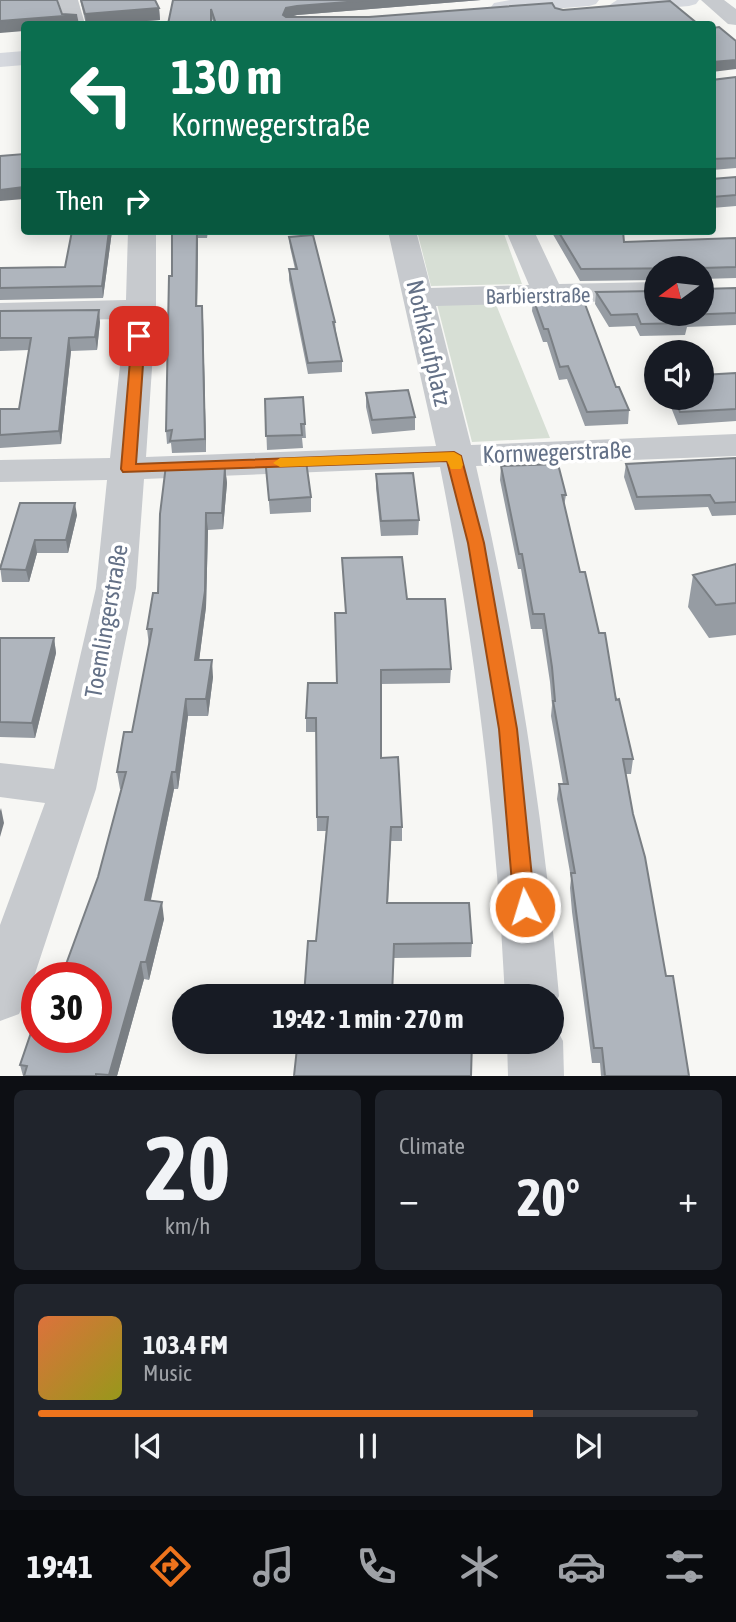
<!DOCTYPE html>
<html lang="en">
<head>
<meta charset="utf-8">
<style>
	:root { --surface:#171b24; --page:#20242c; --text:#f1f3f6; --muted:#9ea1a6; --line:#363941; --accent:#ee741d }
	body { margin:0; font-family:"Asap Condensed",sans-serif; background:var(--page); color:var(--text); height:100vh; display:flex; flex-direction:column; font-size:26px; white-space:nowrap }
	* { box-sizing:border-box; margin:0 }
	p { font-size:23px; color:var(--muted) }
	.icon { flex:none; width:38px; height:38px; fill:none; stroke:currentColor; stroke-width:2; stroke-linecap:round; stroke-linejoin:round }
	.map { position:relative; height:1076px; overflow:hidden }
	.side { display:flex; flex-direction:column; gap:14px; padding:14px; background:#0d0f14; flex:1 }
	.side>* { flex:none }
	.banner { position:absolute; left:21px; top:21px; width:695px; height:214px; border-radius:7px; box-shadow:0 4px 18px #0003; background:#0b6e4f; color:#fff; overflow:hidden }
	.needle { width:46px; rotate:255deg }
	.tools { position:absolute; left:644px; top:256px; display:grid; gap:14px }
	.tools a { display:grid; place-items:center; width:70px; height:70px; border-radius:50%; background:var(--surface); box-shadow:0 4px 18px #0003; font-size:35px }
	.speed { position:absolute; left:21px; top:962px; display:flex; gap:14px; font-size:35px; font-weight:700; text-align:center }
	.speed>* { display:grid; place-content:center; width:91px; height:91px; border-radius:50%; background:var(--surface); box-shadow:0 4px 18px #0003; line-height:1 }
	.speed .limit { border:10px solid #d22; background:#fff; color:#111 }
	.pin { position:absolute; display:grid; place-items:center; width:60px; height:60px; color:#fff; margin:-30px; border-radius:14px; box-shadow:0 4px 10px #0006 }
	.me { position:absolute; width:77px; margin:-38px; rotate:355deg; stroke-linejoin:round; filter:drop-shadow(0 0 5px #0008) }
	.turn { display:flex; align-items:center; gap:24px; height:147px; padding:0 35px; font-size:32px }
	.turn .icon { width:91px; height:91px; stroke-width:2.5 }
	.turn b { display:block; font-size:49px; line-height:60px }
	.then { display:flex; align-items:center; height:66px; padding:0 35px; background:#0003; gap:14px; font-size:26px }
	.big { font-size:52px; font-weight:700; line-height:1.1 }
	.side .widget { flex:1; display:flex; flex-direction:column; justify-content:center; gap:10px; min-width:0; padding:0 24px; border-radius:10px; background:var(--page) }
	.side .dial { align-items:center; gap:0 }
	.dial b { font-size:91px; line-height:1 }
	.song { display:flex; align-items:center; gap:21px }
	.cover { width:84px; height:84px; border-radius:10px; background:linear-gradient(135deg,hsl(20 70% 55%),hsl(60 70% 35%)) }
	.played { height:7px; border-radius:4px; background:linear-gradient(90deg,var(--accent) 75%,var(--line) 75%) }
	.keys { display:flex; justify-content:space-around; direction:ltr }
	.heat { display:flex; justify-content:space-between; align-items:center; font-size:38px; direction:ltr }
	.side .tiles { flex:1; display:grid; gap:14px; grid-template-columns:1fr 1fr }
	.widget:last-child { grid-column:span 2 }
	.trip { position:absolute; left:172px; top:984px; width:392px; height:70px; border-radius:35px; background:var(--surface); box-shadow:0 4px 18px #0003; font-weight:700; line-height:70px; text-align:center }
	.tabs { display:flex; height:112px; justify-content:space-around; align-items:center; background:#090b0e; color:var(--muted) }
	.tabs .icon { width:49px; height:49px }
	.tabs .selected { color:var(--accent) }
	.tabs b { font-size:32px; color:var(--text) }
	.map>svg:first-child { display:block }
	.green { fill:#d7dfd5 }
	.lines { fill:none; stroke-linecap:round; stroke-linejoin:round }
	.minor { fill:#c7cace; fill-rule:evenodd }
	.major { fill:#d6d9df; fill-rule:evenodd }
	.wall { fill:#969ca3 }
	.shaded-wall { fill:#7a7f84 }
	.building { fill:#afb5bd; stroke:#7a7f84; stroke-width:2 }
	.route { fill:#ee741d; stroke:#9b4b13; stroke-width:2 }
	.slow { fill:#f59e0b }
	.labels { text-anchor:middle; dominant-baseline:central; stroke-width:7; stroke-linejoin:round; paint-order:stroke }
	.far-street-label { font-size:21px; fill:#647187; stroke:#fff }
	.street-label { font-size:24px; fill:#647187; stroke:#fff }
</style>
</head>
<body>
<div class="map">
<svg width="736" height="1076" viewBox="0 0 736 1076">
	<rect width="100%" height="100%" fill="#f7f7f4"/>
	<path class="green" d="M417,231H503L522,284L431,286Z
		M495,302L550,438L472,442L437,304Z"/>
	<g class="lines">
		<path class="minor" d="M58,0H78L85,24H65Z
			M701,0H724L736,9V25L728,24Z
			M128,231H156V309L146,457L436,446L388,231H416L431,288L529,285L506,231H534L559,284L656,282V300L436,306L471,445L736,434V456L476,466C516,641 544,817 559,996L551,1012V996H505C496,818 475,642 440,467L144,479L136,588L96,789L27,998L19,1014L0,1021V925L45,803L0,797V763L54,769L96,588L107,480L0,482V460L110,458L125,319L0,321V303L126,300Z
			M551,1023L554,1024L563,1041L564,1076H508L507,1041H551Z"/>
		<path class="major" d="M510,0H599L596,4L589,6L501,13L494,11L491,7L494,3Z
			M617,0H699L696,4L689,6L618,12L611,10L608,6Z
			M24,51V65L0,67V53Z"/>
	</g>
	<path class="wall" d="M80,0H155L159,8L160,20L106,24H86Z
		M173,0H481L297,15L288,17H369L555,8L563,10L698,24H214L212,19Z
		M736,77V168L712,170V80Z
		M736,177V206L712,208V179Z
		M112,231L103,298L0,300V268L65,267Z
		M172,231H208L207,238H198L197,306H202L203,318L206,452L172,453L171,443L167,444L166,431L172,276Z
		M551,231H623L624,242L736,238V278L702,279V289L736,288V325L687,327L685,335L640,336L635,326L609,327L595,304L596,292L656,313L702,268H656V280L580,281Z
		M289,237L335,322L336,332L342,361V372L308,374L289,280V269H295L290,247Z
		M533,298L616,387L629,410L628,424L585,426L567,379L559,380L547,342H543L532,311Z
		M0,311L100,322L97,350L71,351L61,444L0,448V409H19L29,350L0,351Z
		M736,373V421L678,425L667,397H702Z
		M366,393L415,417V430L372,434L366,407Z
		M265,399L305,424L306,438H302L303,448L267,450Z
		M736,458V515L712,516L708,507L635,510L624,477L626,464Z
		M501,466L566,495L564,506L580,572L599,633L633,759L631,774H625L666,976L689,1076H601L600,1063H592L572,912L570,888L571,878L557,799L559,784H563L551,716L552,705L550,682L542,629H531L521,569H518L500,480Z
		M225,467L227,483L223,529L208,530L206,607L199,660L213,677L208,716H188L178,789H174L151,900L164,919L149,980L144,979L117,1076H23L20,1065L96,1038L98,877L121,789H120L117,772L132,732L149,646L147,629L158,593L206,468Z
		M266,468L311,497V512L270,514Z
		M376,474L419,520L418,535L381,536L376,488Z
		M20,503L77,515L68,553H37L29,582H2L0,566Z
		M342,558L407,599L451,669L450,683L381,684V758L402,827V841H391L388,903L472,943L471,957L393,958L316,941L326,831H317L316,732H306V718L337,683L346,613Z
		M736,564V635L709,638L688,607L693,575Z
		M0,638H54L56,653L35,738L0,737Z
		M300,1041H476L475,1050L300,1048Z"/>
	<path class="shaded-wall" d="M372,0H481L297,15L287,18L283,15L286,8L297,6Z
		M159,8L160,20L106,24H86L85,14Z
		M77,15L79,24H24V31L0,33V21Z
		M736,60V69L712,72V62Z
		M24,187V199L0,201V190Z
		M109,231H112L103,298L102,286Z
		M197,231L198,238L197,318L196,306Z
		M202,306L203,318L206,452L205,439Z
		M99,310L100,322L97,350L95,337Z
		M69,338L71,351L61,444L59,431Z
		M225,467L227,483L223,529L222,513Z
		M75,503L77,515L68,553L66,540Z
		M206,513L208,530L206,607L197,677L195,660Z
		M35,540L37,553L29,582L26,570Z
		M54,638L56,653L35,738L32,723Z
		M212,660L213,677L208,716L206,699Z
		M186,699L188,716L178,789L176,772Z
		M172,772L174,789L147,917L145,900Z
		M1,808L4,823L0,837V811Z
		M162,902L164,919L149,980L146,962Z
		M141,962L144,979L117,1076H109Z"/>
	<path class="building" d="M0,0H57L62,14L77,15L0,21Z
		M81,0H155L159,8L85,14Z
		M173,0H372L297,6L286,8L283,15L286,17H369L552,3L555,8L563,10L670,1L698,24H216L211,9V24H168Z
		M719,27L736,41V60L712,62V28Z
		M736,77V158L712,159V80Z
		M24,154V187L0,190V156Z
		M736,177V195L712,197V179Z
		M72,231H109L102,286L0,288V268L65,267Z
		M172,231H197L196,306H202L205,439L170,441L172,430L166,431L169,276H172Z
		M558,231H623L624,242L736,238V267L702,268V289L736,288V313L684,315L687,323L641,324L637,314L611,315L596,292L656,291V313H702V268L581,269Z
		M313,235L335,322H333L342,361L308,363L289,269H297L289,237Z
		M582,296L616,387H619L629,410L587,412L568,366L560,367L548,329H544L533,298Z
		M99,310L95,337L69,338L59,431L0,435V409H19L31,338H0V311Z
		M736,373V409L680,412L674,397H702V375Z
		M408,390L415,417L372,420L366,393Z
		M303,397L305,424H301L302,435L266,436L265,399Z
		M736,458V502L715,503L710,495L637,497L626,464Z
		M306,461L311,497L269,500L266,468L268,463Z
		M206,463V468L225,467L222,513H206L205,591L195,660H212L206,699H186L176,772H172L145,900L162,902L146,962H141L109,1075L96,1074V1076H24L27,1066L20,1065L37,1015V1038H96V978H61L98,877L126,772H117L124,732H132L152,629H147L153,593H158L160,514L166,465Z
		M558,464L566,495H562L580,572H585L599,633H605L616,700L619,699L633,759H623L633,814L645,857L666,976H673L689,1076H605L602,1048H594L574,896L571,873H575L559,784H568L553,701H555L552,667L544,614H533L522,554H519L501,466Z
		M413,473L419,520L381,521L376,474Z
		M20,503H75L66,540H35L26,570L0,569Z
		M402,557L407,599H445L451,669L381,670V758L398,757L402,827H391L387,903H469L472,943L394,944L392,996H304L308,941H316L328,817H317L316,718H306L308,683H337L335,613H346L342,558Z
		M736,564V603L716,605L693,575Z
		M0,638H54L32,723L0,722Z
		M300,1041H472L471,1076H294L297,1048H300Z"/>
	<path class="route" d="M139,332L145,336L136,464L454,452L461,456L484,543L517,729L535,907L532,913L525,915L517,913L514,907L499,729L468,543L447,461L123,472L121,469L132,336Z"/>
	<path class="slow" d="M454,452L461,456L463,465L461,469H451L447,461L280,467L273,463L280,458Z"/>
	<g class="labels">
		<g class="far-street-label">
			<text transform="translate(538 295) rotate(-1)">Barbierstraße</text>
		</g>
		<g class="street-label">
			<text transform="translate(429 343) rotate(77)">Nothkaufplatz</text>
			<text transform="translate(557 452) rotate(-2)">Kornwegerstraße</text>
			<text transform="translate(106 621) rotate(-80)">Toemlingerstraße</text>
		</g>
	</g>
</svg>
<div class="tools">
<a><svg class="needle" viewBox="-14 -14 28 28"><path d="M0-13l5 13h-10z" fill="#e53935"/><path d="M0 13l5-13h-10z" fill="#9ea1a6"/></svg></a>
<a><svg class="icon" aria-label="sound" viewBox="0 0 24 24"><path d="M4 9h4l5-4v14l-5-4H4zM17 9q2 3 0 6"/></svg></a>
</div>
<div class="speed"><div class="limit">30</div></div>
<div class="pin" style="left:139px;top:336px;background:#d93025"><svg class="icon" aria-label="arrive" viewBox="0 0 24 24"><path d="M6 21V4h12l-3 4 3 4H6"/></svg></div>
<svg class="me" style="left:525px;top:907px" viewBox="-20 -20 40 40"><circle r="17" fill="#ee741d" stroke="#fff" stroke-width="3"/><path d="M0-11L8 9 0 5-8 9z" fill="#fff"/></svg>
<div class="trip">19:42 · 1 min · 270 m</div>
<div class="banner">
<div class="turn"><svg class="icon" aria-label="left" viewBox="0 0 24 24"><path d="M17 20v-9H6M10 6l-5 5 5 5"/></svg><div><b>130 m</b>Kornwegerstraße</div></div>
<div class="then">Then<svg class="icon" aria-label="right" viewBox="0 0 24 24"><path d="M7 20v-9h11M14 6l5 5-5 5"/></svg></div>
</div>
</div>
<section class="side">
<div class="tiles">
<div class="widget dial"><b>20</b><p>km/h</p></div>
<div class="widget"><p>Climate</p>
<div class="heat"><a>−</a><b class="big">20°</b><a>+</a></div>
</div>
<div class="widget">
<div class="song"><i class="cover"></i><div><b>103.4 FM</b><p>Music</p></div></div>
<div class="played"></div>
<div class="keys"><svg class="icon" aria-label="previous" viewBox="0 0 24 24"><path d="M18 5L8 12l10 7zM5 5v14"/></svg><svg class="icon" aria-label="pause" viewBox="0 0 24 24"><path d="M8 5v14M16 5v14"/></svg><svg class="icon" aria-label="next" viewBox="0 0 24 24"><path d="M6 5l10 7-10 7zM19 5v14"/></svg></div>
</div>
</div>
</section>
<nav class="tabs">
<b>19:41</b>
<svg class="icon selected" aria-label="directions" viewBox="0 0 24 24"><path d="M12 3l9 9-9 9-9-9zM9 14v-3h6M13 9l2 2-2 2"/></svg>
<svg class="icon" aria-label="music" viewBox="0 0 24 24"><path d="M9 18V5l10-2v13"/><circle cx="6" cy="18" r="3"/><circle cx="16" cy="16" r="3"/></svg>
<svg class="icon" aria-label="phone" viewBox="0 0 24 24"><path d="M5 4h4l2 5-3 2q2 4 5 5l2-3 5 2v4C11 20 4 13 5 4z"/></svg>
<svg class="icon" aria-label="climate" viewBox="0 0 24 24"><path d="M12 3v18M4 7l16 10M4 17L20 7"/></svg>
<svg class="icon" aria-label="car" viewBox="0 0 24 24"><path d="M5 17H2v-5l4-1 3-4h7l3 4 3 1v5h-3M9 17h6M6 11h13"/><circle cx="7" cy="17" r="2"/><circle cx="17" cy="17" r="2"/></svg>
<svg class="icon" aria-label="filters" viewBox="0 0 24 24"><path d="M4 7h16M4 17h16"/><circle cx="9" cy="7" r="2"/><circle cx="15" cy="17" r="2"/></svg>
</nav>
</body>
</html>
